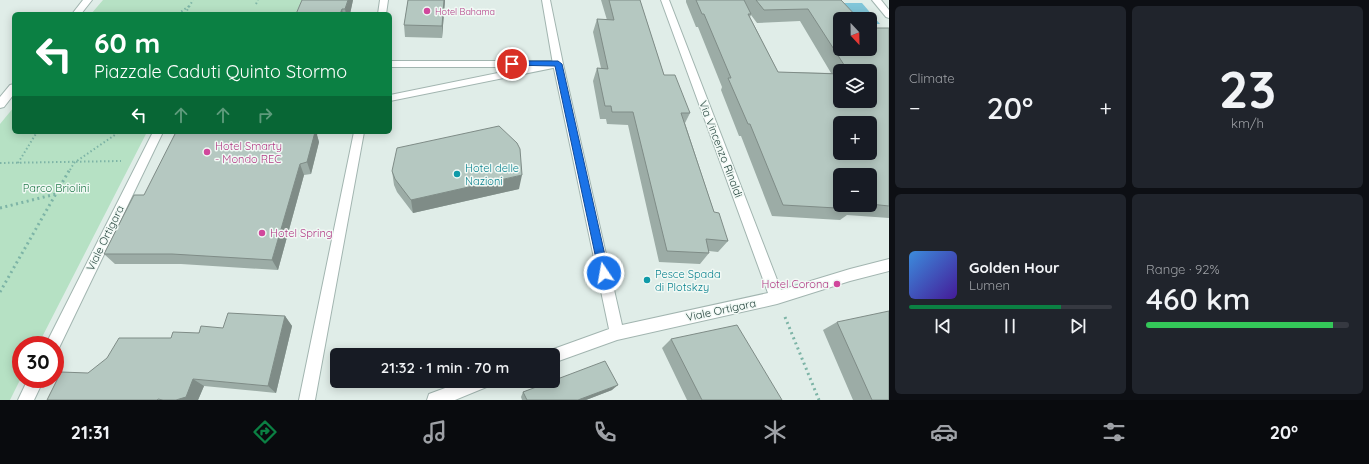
<!DOCTYPE html>
<html lang="en">
<head>
<meta charset="utf-8">
<style>
	:root { --surface:#171b24; --page:#20242c; --text:#f1f3f6; --muted:#9ea1a6; --line:#363941; --accent:#0b8043 }
	body { margin:0; font-family:Quicksand,sans-serif; background:var(--page); color:var(--text); height:100vh; display:flex; flex-direction:column; font-size:15px; white-space:nowrap }
	* { box-sizing:border-box; margin:0 }
	p { font-size:13px; color:var(--muted) }
	.icon { flex:none; width:22px; height:22px; fill:none; stroke:currentColor; stroke-width:2; stroke-linecap:round; stroke-linejoin:round }
	.map { position:relative; flex:1; overflow:hidden }
	.side { display:flex; flex-direction:column; gap:6px; padding:6px; background:#0d0f14; width:480px }
	.side>* { flex:none }
	.banner { position:absolute; left:12px; top:12px; width:380px; height:122px; border-radius:6px; box-shadow:0 2px 10px #0003; background:#0b8043; color:#fff; overflow:hidden }
	.needle { width:26px; rotate:158deg }
	.controls { position:absolute; left:833px; top:12px; display:grid; gap:8px }
	.controls a { display:grid; place-items:center; width:44px; height:44px; border-radius:6px; background:var(--surface); box-shadow:0 2px 10px #0003; font-size:20px }
	.speed { position:absolute; left:12px; top:336px; display:flex; gap:8px; font-size:20px; font-weight:700; text-align:center }
	.speed>* { display:grid; place-content:center; width:52px; height:52px; border-radius:50%; background:var(--surface); box-shadow:0 2px 10px #0003; line-height:1 }
	.speed .limit { border:6px solid #d22; background:#fff; color:#111 }
	.pin { position:absolute; display:grid; place-items:center; width:34px; height:34px; color:#fff; margin:-17px; border:2px solid #fff; border-radius:50%; box-shadow:0 1px 4px #0007 }
	.me { position:absolute; width:44px; margin:-22px; rotate:348deg; stroke-linejoin:round; filter:drop-shadow(0 0 3px #0008) }
	.turn { display:flex; align-items:center; gap:14px; height:84px; padding:0 16px; font-size:18px }
	.turn .icon { width:52px; height:52px; stroke-width:2.5 }
	.turn b { display:block; font-size:28px; line-height:34px }
	.lanes { display:flex; align-items:center; height:38px; padding:0 16px; background:#0003; justify-content:center; gap:20px; direction:ltr }
	.lanes .off { opacity:.35 }
	.big { font-size:30px; font-weight:600; line-height:1.1 }
	.side .tile { flex:1; display:flex; flex-direction:column; justify-content:center; gap:6px; min-width:0; padding:0 14px; border-radius:6px; background:var(--page) }
	.side .dial { align-items:center; gap:0 }
	.dial b { font-size:52px; line-height:1 }
	.song { display:flex; align-items:center; gap:12px }
	.cover { width:48px; height:48px; border-radius:6px; background:linear-gradient(135deg,hsl(210 70% 55%),hsl(260 70% 35%)) }
	.played { height:4px; border-radius:2px; background:linear-gradient(90deg,var(--accent) 75%,var(--line) 75%) }
	.keys { display:flex; justify-content:space-around; direction:ltr }
	.heat { display:flex; justify-content:space-between; align-items:center; font-size:22px; direction:ltr }
	.charge { height:6px; border-radius:3px; background:linear-gradient(90deg,#34c759 92%,var(--line) 0) }
	.side .tiles { flex:1; display:grid; gap:6px; grid-template-columns:repeat(2,1fr) }
	.trip { position:absolute; left:330px; top:348px; width:230px; height:40px; border-radius:6px; background:var(--surface); box-shadow:0 2px 10px #0003; font-weight:600; line-height:40px; text-align:center }
	.tab-bar { display:flex; height:64px; justify-content:space-around; align-items:center; background:#090b0e; color:var(--muted) }
	.tab-bar .icon { width:28px; height:28px }
	.tab-bar .current { color:var(--accent) }
	.tab-bar b { font-size:18px; color:var(--text) }
	main { display:flex; flex:1; min-height:0 }
	.map>svg:first-child { display:block }
	.green { fill:#b6e1c4 }
	.water { fill:#81c6d9 }
	.lines { fill:none; stroke-linecap:round; stroke-linejoin:round }
	.service-casing { stroke:#a2b5b0; stroke-width:2 }
	.minor-casing { stroke:#a2b5b0; stroke-width:2 }
	.path-far1 { stroke:#7db4a6; stroke-width:2; stroke-dasharray:1.5 2.5; stroke-linecap:butt }
	.path { stroke:#7db4a6; stroke-width:3; stroke-dasharray:2 3.5; stroke-linecap:butt }
	.service { fill:#fff; fill-rule:evenodd }
	.minor { fill:#fff; fill-rule:evenodd }
	.wall { fill:#9caca6; fill-rule:evenodd }
	.shaded-wall { fill:#7f8c87 }
	.building { fill:#b5c8c1; stroke:#7f8c87; fill-rule:evenodd }
	.route { fill:#1a73e8; stroke:#114b97 }
	.hotel-dot { fill:#d1479c; stroke:#f1f9f5; stroke-width:1.5 }
	.culture-dot { fill:#0f9aa8; stroke:#f1f9f5; stroke-width:1.5 }
	.labels { text-anchor:middle; dominant-baseline:central; stroke-width:3; stroke-linejoin:round; paint-order:stroke }
	.far-hotel-label { font-size:9px; fill:#b23c85; stroke:#f1f9f5; text-anchor:start }
	.hotel-label { font-size:11px; fill:#b23c85; stroke:#f1f9f5; text-anchor:start }
	.street-label { font-size:11px; fill:#1f3f38; stroke:#f1f9f5 }
	.culture-label { font-size:11px; fill:#0d838f; stroke:#f1f9f5; text-anchor:start }
	.park-label { font-size:11px; fill:#247b4b; stroke:#f1f9f5 }
</style>
</head>
<body>
<main>
<div class="map">
<svg width="889" height="400" viewBox="0 0 889 400">
	<rect width="100%" height="100%" fill="#e0ede8"/>
	<path class="green" d="M103,0H306L301,14H91Z
		M14,107V132H147L38,345H21V378L10,400H0V124Z"/>
	<path class="water" d="M842,3H862L880,24H870V19H855Z"/>
	<g class="lines">
		<g class="service-casing">
			<path id="service" d="M390,61H558L563,64L558,67L390,101V95L527,67H390Z"/>
		</g>
		<g class="minor-casing">
			<path id="minor" d="M83,0H92L81,14H72Z
				M380,0H388L386,14H378Z
				M542,0H550L563,64L622,325L768,293L661,0H669L781,290L850,269L889,259V271L850,281L777,304L617,340L553,363V355H546L548,351L609,329L553,64Z
				M872,0H881L889,10V18L886,17Z
				M14,84V94L4,107L0,108V97L10,85Z
				M153,132H163L58,350L55,351V345H46L48,340Z
				M354,132H364L315,400H299Z
				M28,379H44L34,400H18Z
				M464,381H492L489,386L455,400H427L429,394Z"/>
		</g>
		<path class="path-far1" d="M256,4L258,0
			M178,14L189,6
			M185,14L193,0
			M0,163L121,161
			M18,163L37,132
			M70,170L74,163L119,132"/>
		<path class="path" d="M0,208L56,194
			M0,292L70,169
			M785,317L819,400"/>
		<use href="#service" class="service"/>
		<use href="#minor" class="minor"/>
	</g>
	<path class="wall" d="M353,0L350,14H296Z
		M408,0H445L442,38L405,37L404,25Z
		M601,0H640L664,75L690,113L685,123L714,212L728,241L718,252L709,251V253L700,264L659,262L628,125L607,124L606,119H600L593,81L597,68H601L593,32L597,19L607,20Z
		M686,0H841L840,49L889,28V218L847,215L840,220L772,216L741,136H739L721,90L722,87L698,27H696L686,2ZM751,15L757,23L800,21L831,73L778,72L750,17ZM840,71H870L840,101ZM870,175V205H840Z
		M317,135L319,142L311,174L304,175L278,270L181,264H115L104,254L144,195Z
		M392,171L519,189L413,213L397,192L394,185Z
		M285,316L292,326L276,393L204,386L198,400H47L88,373L171,338Z
		M837,322L889,400H853L823,330Z
		M671,339L782,400H687L662,348Z
		M612,390L586,400H522L521,397L523,392Z"/>
	<path class="shaded-wall" d="M348,0H353L350,14H346L345,9Z
		M444,0H445L442,38V26Z
		M342,9L343,14H340Z
		M312,132H318L317,135L319,142L311,174L307,162Z
		M300,164L304,175L278,270L272,260Z
		M522,175L519,189L413,213L411,200Z
		M285,316L292,326L276,393L268,386Z
		M193,379L204,386L198,400H176Z
		M618,385L612,390L586,400H578Z"/>
	<path class="building" d="M302,0H348L345,9H342L340,14H296Z
		M408,0H444L442,26L404,25Z
		M609,0H640L664,75H675L690,113H681L714,212L719,213L728,241L706,239L709,253L667,251L633,112H612L611,106H605L597,68L608,69L597,19L614,20Z
		M696,0H744L751,14H748L778,72L840,74V101H870V71H848L808,9L764,10L756,0H841L859,19H840V49H870V28H889V206L870,204V175H840V205H852L854,209L783,205L750,124H748L728,78H731L704,14H702ZM840,123H870V153H840Z
		M499,126L517,143L520,149L522,175L411,200L395,179L392,171L397,148Z
		M176,132H315L307,162L300,164L272,260L172,254H104L134,195H144Z
		M889,311V400H872L837,322Z
		M228,313L285,316L268,386L193,379L186,397L176,400H163L158,399L157,400H47L61,372L88,373L107,358L119,338H171L173,332L199,333L201,326L223,328Z
		M737,325L782,400H702L671,339Z
		M605,361L618,385L578,400H527L523,392Z"/>
	<path class="route" d="M512,61H558L562,64L609,273L607,276L604,278L600,276L599,273L555,66L510,65V62Z"/>
	<g class="hotel-dot">
		<circle cx="427" cy="11" r="4"/>
		<circle cx="207" cy="152" r="4"/>
		<circle cx="262" cy="233" r="4"/>
		<circle cx="837" cy="284" r="4"/>
	</g>
	<g class="culture-dot">
		<circle cx="457" cy="174" r="4"/>
		<circle cx="647" cy="280" r="4"/>
	</g>
	<g class="labels">
		<g class="far-hotel-label">
			<text x="435" y="11">Hotel Bahama</text>
		</g>
		<g class="hotel-label">
			<text x="215" y="146">Hotel Smarty<tspan x="215" dy="13">- Mondo REC</tspan></text>
			<text x="270" y="233">Hotel Spring</text>
			<text x="829" y="284" text-anchor="end">Hotel Corona</text>
		</g>
		<g class="street-label">
			<text transform="translate(721 149) rotate(69)">Via Vincenzo Rinaldi</text>
			<text transform="translate(105 238) rotate(-64)">Viale Ortigara</text>
			<text transform="translate(721 310) rotate(-12)">Viale Ortigara</text>
		</g>
		<g class="culture-label">
			<text x="465" y="168">Hotel delle<tspan x="465" dy="13">Nazioni</tspan></text>
			<text x="655" y="274">Pesce Spada<tspan x="655" dy="13">di Plotskzy</tspan></text>
		</g>
		<g class="park-label">
			<text x="56" y="188">Parco Briolini</text>
		</g>
	</g>
</svg>
<div class="controls">
<a><svg class="needle" viewBox="-14 -14 28 28"><path d="M0-13l5 13h-10z" fill="#e53935"/><path d="M0 13l5-13h-10z" fill="#9ea1a6"/></svg></a>
<a><svg class="icon" aria-label="layers" viewBox="0 0 24 24"><path d="M12 4l9 5-9 5-9-5zM3 14l9 5 9-5"/></svg></a>
<a>+</a>
<a>−</a>
</div>
<div class="speed"><div class="limit">30</div></div>
<div class="pin" style="left:512px;top:64px;background:#d93025"><svg class="icon" aria-label="arrive" viewBox="0 0 24 24"><path d="M6 21V4h12l-3 4 3 4H6"/></svg></div>
<svg class="me" style="left:604px;top:273px" viewBox="-20 -20 40 40"><circle r="17" fill="#1a73e8" stroke="#fff" stroke-width="3"/><path d="M0-11L8 9 0 5-8 9z" fill="#fff"/></svg>
<div class="trip">21:32 · 1 min · 70 m</div>
<div class="banner">
<div class="turn"><svg class="icon" aria-label="left" viewBox="0 0 24 24"><path d="M17 20v-9H6M10 6l-5 5 5 5"/></svg><div><b>60 m</b>Piazzale Caduti Quinto Stormo</div></div>
<div class="lanes"><svg class="icon" aria-label="left" viewBox="0 0 24 24"><path d="M17 20v-9H6M10 6l-5 5 5 5"/></svg><svg class="icon off" aria-label="ahead" viewBox="0 0 24 24"><path d="M12 20V5M6 11l6-6 6 6"/></svg><svg class="icon off" aria-label="ahead" viewBox="0 0 24 24"><path d="M12 20V5M6 11l6-6 6 6"/></svg><svg class="icon off" aria-label="right" viewBox="0 0 24 24"><path d="M7 20v-9h11M14 6l5 5-5 5"/></svg></div>
</div>
</div>
<section class="side">
<div class="tiles">
<div class="tile"><p>Climate</p>
<div class="heat"><a>−</a><b class="big">20°</b><a>+</a></div>
</div>
<div class="tile dial"><b>23</b><p>km/h</p></div>
<div class="tile">
<div class="song"><i class="cover"></i><div><b>Golden Hour</b><p>Lumen</p></div></div>
<div class="played"></div>
<div class="keys"><svg class="icon" aria-label="previous" viewBox="0 0 24 24"><path d="M18 5L8 12l10 7zM5 5v14"/></svg><svg class="icon" aria-label="pause" viewBox="0 0 24 24"><path d="M8 5v14M16 5v14"/></svg><svg class="icon" aria-label="next" viewBox="0 0 24 24"><path d="M6 5l10 7-10 7zM19 5v14"/></svg></div>
</div>
<div class="tile"><p>Range · 92%</p><b class="big">460 km</b><div class="charge"></div></div>
</div>
</section>
</main>
<nav class="tab-bar">
<b>21:31</b>
<svg class="icon current" aria-label="directions" viewBox="0 0 24 24"><path d="M12 3l9 9-9 9-9-9zM9 14v-3h6M13 9l2 2-2 2"/></svg>
<svg class="icon" aria-label="music" viewBox="0 0 24 24"><path d="M9 18V5l10-2v13"/><circle cx="6" cy="18" r="3"/><circle cx="16" cy="16" r="3"/></svg>
<svg class="icon" aria-label="phone" viewBox="0 0 24 24"><path d="M5 4h4l2 5-3 2q2 4 5 5l2-3 5 2v4C11 20 4 13 5 4z"/></svg>
<svg class="icon" aria-label="climate" viewBox="0 0 24 24"><path d="M12 3v18M4 7l16 10M4 17L20 7"/></svg>
<svg class="icon" aria-label="car" viewBox="0 0 24 24"><path d="M5 17H2v-5l4-1 3-4h7l3 4 3 1v5h-3M9 17h6M6 11h13"/><circle cx="7" cy="17" r="2"/><circle cx="17" cy="17" r="2"/></svg>
<svg class="icon" aria-label="filters" viewBox="0 0 24 24"><path d="M4 7h16M4 17h16"/><circle cx="9" cy="7" r="2"/><circle cx="15" cy="17" r="2"/></svg>
<b>20°</b>
</nav>
</body>
</html>
